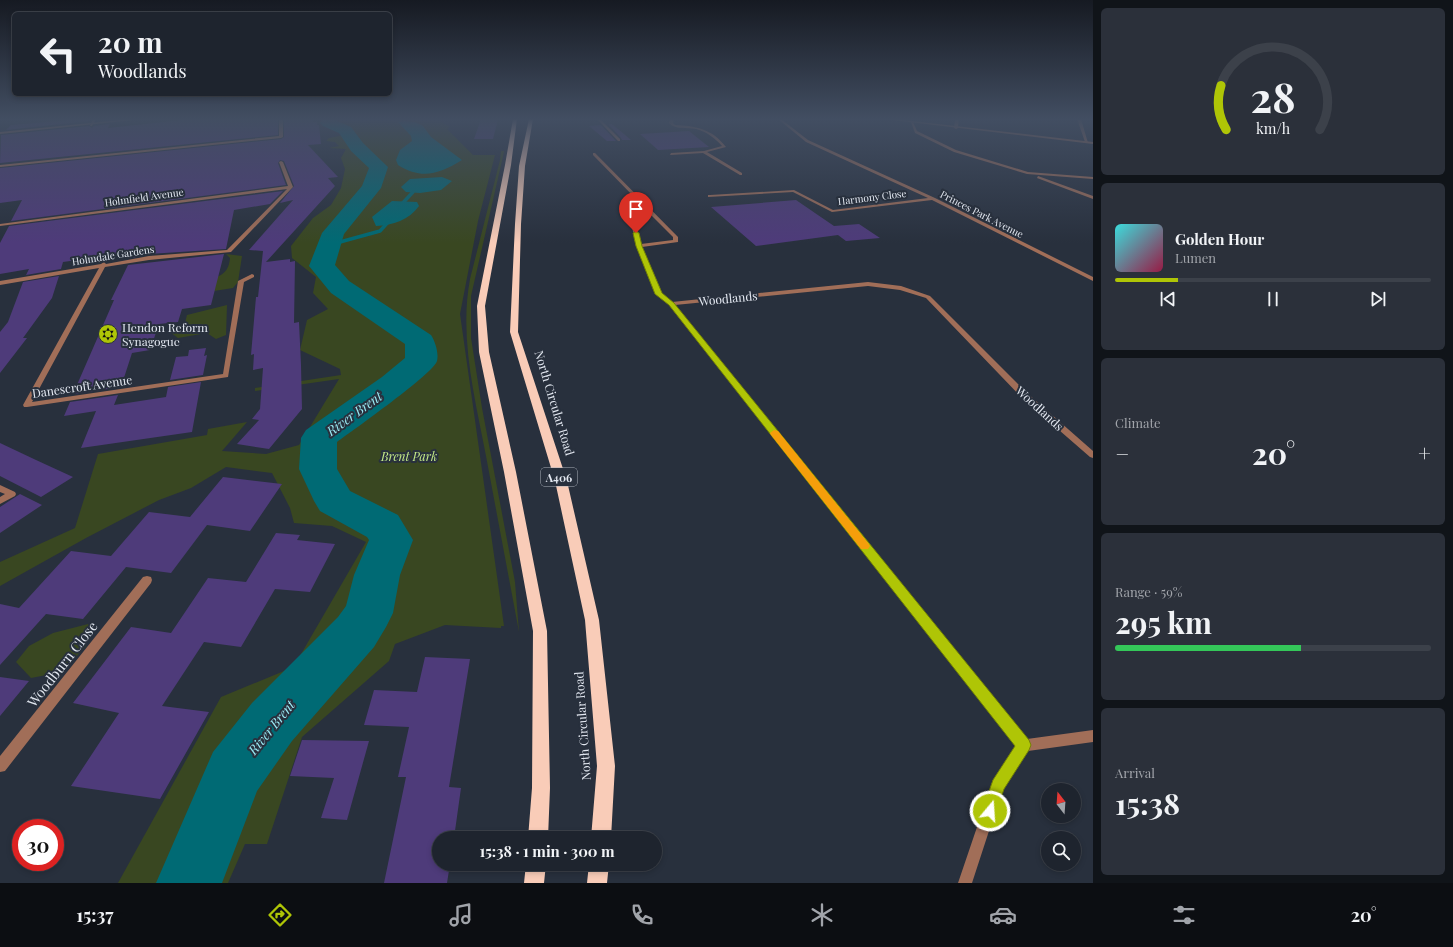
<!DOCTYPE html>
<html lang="en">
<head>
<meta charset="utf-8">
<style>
	:root { --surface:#1e242e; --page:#2b303a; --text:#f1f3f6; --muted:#a1a4aa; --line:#3c414a; --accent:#afc506 }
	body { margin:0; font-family:"Playfair Display",serif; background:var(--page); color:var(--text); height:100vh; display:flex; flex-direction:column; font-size:15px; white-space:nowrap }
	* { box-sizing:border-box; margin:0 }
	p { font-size:13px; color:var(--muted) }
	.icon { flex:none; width:22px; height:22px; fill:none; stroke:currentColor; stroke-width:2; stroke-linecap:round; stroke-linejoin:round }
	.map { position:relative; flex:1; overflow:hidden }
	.sheet { display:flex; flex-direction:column; gap:8px; padding:8px; background:#101419; width:360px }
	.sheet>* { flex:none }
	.guide { position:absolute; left:12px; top:12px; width:380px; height:84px; border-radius:6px; box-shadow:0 2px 6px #0003,0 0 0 1px var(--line); background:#1e242e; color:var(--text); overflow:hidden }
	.needle { width:26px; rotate:343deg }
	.buttons { position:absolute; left:1041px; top:783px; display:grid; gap:8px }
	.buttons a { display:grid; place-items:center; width:40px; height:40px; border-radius:50%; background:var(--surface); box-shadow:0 2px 6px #0003,0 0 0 1px var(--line); font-size:20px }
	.speed { position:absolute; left:12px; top:819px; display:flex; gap:8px; font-size:20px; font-weight:700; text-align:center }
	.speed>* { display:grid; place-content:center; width:52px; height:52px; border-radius:50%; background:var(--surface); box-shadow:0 2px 6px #0003,0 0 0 1px var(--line); line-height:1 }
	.speed .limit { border:6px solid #d22; background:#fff; color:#111 }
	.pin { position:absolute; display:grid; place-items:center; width:34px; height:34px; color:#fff; margin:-41px -17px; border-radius:50% 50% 50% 0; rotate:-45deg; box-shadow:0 0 4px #0007 }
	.pin .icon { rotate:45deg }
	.me { position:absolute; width:44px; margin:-22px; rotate:18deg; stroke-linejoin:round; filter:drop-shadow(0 0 3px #0008) }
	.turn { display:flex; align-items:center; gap:14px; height:84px; padding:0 20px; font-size:18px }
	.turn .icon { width:52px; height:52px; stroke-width:2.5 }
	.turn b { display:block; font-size:28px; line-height:34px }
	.big { font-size:30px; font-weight:700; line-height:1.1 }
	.sheet .widget { flex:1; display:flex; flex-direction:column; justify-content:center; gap:6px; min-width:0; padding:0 14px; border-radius:6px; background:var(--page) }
	.sheet .dial { align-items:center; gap:0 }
	.dial svg { height:104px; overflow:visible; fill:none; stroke:var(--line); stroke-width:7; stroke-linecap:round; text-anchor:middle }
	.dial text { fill:var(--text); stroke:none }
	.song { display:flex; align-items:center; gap:12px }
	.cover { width:48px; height:48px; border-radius:6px; background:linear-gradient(135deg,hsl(180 70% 55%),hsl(340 70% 35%)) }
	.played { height:4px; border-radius:2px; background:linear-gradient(90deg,var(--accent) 20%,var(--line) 20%) }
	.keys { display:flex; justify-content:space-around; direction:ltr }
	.heat { display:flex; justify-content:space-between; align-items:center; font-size:22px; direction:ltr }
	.charge { height:6px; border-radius:3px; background:linear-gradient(90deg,#34c759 59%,var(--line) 0) }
	.trip { position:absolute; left:432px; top:831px; width:230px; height:40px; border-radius:20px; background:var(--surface); box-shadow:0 2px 6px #0003,0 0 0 1px var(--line); font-weight:700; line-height:40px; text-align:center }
	.menu { display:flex; height:64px; justify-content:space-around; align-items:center; background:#0c0e12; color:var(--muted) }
	.menu .icon { width:28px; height:28px }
	.menu .on { color:var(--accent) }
	.menu b { font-size:18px; color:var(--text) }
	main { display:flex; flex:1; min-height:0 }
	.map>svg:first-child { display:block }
	.green { fill:#394721 }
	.water { fill:#006a74 }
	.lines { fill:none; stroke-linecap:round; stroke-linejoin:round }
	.stream { stroke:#006a74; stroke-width:3.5 }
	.river { fill:#006a74; fill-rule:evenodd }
	.building { fill:#4e3b7a }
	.minor { fill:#a16e58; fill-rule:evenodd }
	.tertiary { fill:#a16e58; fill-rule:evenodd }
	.trunk { fill:#f9ccb8; fill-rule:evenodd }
	.route { fill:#afc506; stroke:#728004 }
	.slow { fill:#f59e0b }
	.labels { text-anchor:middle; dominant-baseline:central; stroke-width:4; stroke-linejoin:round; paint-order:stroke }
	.far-street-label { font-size:10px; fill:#e3e8f1; stroke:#28303d }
	.shield { fill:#28303d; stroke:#abb1bb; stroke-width:1 }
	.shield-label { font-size:11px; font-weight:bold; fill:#e3e8f1 }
	.street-label { font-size:12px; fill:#e3e8f1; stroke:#28303d }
	.poi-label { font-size:12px; fill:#e3e8f1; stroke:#28303d; text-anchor:start }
	.park-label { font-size:12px; font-style:italic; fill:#c4ea87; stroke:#28303d }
	.water-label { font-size:13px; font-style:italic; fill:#9becf6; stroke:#28303d }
	.near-street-label { font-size:14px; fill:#e3e8f1; stroke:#28303d }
</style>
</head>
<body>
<main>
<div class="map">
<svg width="1093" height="883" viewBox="0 0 1093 883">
	<rect width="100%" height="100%" fill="#28303d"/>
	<path class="green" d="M323,119H436L450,127L447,129L473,155H495L478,221L460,314L504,626H501V628L445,625L395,644L389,661L302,737L267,844H245L228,883H118L221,697L284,671L297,661L366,542L332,526L294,523L290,508L272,473L226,467L191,488L159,500L86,538L0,586V562L75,528L98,454L207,435L208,429L247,422L222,451L266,454L299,445L339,379L255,391V388L341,375L340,369L300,350L307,320L328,309L313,293L316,277L292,258L291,246L313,218L331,205L341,188L345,169L341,158L346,149L329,148L339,146L335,142L326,141L329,138L344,135L343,131L324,123Z
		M501,151H504V152L471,296V338L482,408L515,582L519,632C508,573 497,515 486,456C475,398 459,338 470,279L500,160Z
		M226,254L242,256L238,282L233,288L214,291L217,277C226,273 229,268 230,258Z
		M227,305L226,335L216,339L207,333L178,338L170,332L185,323L187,315Z
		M92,623L86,646L62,672L31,678L16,662L29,646L53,633Z"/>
	<path class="water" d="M404,121L415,122L423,126L431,137L462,160C439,174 422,180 398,165L396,160L400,150L412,141L411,136L398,122Z
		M442,177L452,181L441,190L420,193L406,192L401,187L410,179Z
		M392,201L417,202L419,206C409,220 393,225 376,226L372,217Z"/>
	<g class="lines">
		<path class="stream" d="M399,207L413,192
			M329,245L380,231L389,221"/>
		<path class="river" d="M323,119H338L337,121L351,127L363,143L388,167L381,188L344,234L335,265L349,281L431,335C435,341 439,353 437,361C434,373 352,431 337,442V469L350,491L398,515L413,540L400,575L393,613L386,627L374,647L292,741L257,791L222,883H156L213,752L252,703L338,617L346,606L354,575L369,540L367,537L320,511L314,501L299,469L301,438L306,430L382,377L405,358V344L331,293L309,266L322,233L362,186L369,168L351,151L339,133L323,126L320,123Z"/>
	</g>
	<path class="building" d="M80,119H91L90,121L6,130L11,125Z
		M191,119H278V135L0,163L1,135L89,126L92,128L94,126L110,124L108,128Z
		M284,119H312L313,122H317V125H319L321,144L308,145L338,177L328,178L335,186L266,262L290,259V262L295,261L294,323L299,322L301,365L302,409L269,449L237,444L259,420L252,419L260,409L263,368L253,370L254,354L251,355L256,297H258L263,251L249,250L293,200L280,203L294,186L284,161L280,160L278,163L286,185L11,221L22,200L0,203V168L281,139L284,137Z
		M481,119H498L493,139H474Z
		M608,124H612L631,140H622L621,138Z
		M601,125L616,141H607L589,126Z
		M689,131L709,147L658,150L640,134Z
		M283,191L270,204L234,210L226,249L149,254L132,258L135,252L63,262L61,269L26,275L29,269L0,274V243L9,226Z
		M796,200L834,226L859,224L880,238L846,241L838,235L756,246L711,207Z
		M224,254L211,305L182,309L178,322L159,324L150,350L132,353L121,387L73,394L114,300H111L128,265Z
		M59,276L52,298L23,338H27L0,373V332L8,322L23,282Z
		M206,348L204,356L207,355L203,375L170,380L176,357L188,356L189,350Z
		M201,382L192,432L81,448L96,411L64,416L70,402L118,395L114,405L166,397L168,387Z
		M0,443L36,460L73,477L41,497L0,476Z
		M223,477L282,484L250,531L207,525L171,573L126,567L83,619L46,614L0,665V604L19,608L71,551L111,556L149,512L190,517Z
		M20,494L42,505L0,533V507Z
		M276,533L300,535L297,540L335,544L310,592L275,589L241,647L204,642L162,706L209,712L160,799L71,786L119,713L73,703L131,627L171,633L208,578L246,582Z
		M425,657L470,659L449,787L461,788L454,838H439V864H450L447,883H384L406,777H398L409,727L364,725L374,690L417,692Z
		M0,677L29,681L0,716Z
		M302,740L369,741L347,820L321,818L334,778L290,776Z"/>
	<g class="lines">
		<path class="minor" d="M93,119H96L92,126H90Z
			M279,119H283V137L281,138L0,167V165L279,136Z
			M597,119H600L620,139V141H618Z
			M670,119H674L673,123L675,125C697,126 712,129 726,147L707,152L742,173V175H740L703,153L670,155L671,153L704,151L722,146C715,138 707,132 696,129C687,127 675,130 669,123Z
			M778,119H781L808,140L935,198L1093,277V281L932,200L832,212L793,192L708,197V195H710L794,190L833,210L928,198L806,142Z
			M955,119H959L958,128L956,129L954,128Z
			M1077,119H1081L1088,143L1085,142Z
			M911,122H913L917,131L956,150L1028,172L1093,177V179L1027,174L954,152L915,133Z
			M593,153H595L678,237V242L642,247L662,293L672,302L868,282L901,286L930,296L1027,393L1093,451V458L1090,457L1021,397L926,298L900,290L868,286L675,305L1027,739L1093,730V742L1028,751L1003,788L972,883H958L993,780L1016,745L669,305L656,294L636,246L628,208L639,202L593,155ZM641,205L673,237V240L641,244L632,209Z
			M281,161L283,162L293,187L231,252L149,260L105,267L32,402L223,374L238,281L252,274L254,275V277L244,282L228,377L27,407H24L23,405L99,268L0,285V281L101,264L104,262L106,264L149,256L227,250L287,189L0,226V224L288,186L279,162Z
			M1038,176L1093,196V199L1037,178Z
			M0,485L15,492L16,494L15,496L0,504V497L5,494L0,492Z
			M147,576L151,577L152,580L151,583L5,771L0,772V756L143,577Z"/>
		<path class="tertiary" d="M130,119H143L0,134V132Z
			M884,119H895L1093,142V144Z"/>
		<path class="trunk" d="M513,119H517L511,165L485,306L489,352L516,472L547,631L550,788L548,838H528L532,788L533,631L504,472L479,352L477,306L505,165Z
			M529,119H533L525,166L521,224L518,332L567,481L599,620L615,766L611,838H591L597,766L585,620L555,481L510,332L515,224L519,166Z
			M526,864H546L544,883H524Z
			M589,864H609L607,883H587Z"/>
	</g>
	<linearGradient id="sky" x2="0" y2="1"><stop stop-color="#161a22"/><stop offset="0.49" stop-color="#424e62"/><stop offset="1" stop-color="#424e62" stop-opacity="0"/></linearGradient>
	<rect width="1093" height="243" fill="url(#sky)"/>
	<path class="route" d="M636,231L639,233L642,246L662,293L674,303L1029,740L1031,745L1029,750L1004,789L995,816L990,819L984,816L982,811L993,780L1015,746L669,305L655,294L636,246L633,233Z"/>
	<path class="slow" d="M774,430L778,431L868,543L870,546L868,549H861L771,435L770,433Z"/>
	<defs>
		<g id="synagogue-disc" transform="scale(1)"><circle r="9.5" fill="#afc506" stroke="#28303d"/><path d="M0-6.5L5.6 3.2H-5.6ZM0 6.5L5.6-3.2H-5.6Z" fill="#111"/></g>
	</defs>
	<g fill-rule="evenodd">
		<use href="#synagogue-disc" x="108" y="334"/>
	</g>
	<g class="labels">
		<g class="far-street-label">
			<text transform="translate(144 197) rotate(-8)">Holmfield Avenue</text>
			<text transform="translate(872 197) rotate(-7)">Harmony Close</text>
			<text transform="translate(982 214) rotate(27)">Princes Park Avenue</text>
			<text transform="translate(113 255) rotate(-9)">Holmdale Gardens</text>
		</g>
		<rect class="shield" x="541" y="468" width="36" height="18" rx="3"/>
		<g class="shield-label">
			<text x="559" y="477">A406</text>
		</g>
		<g class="street-label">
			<text transform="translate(728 298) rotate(-6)">Woodlands</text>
			<text transform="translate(82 386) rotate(-8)">Danescroft Avenue</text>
			<text transform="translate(555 403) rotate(73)">North Circular Road</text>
			<text transform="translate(1040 408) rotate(42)">Woodlands</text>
			<text transform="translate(582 726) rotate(-94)">North Circular Road</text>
		</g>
		<g class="poi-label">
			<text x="122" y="327">Hendon Reform<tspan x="122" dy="14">Synagogue</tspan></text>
		</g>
		<g class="park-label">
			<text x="409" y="456">Brent Park</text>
		</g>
		<g class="water-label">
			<text transform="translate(354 413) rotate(-36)">River Brent</text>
			<text transform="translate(271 727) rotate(-51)">River Brent</text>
		</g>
		<g class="near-street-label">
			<text transform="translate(62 664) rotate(-52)">Woodburn Close</text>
		</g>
	</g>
</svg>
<div class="buttons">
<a><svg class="needle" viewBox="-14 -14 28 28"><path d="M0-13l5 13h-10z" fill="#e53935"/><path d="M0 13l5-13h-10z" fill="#a1a4aa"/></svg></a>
<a><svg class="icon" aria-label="search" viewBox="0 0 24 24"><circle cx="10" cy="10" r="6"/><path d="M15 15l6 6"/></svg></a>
</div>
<div class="speed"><div class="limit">30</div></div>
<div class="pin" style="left:636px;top:233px;background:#d93025"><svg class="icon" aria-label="arrive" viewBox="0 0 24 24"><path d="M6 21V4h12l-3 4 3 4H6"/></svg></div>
<svg class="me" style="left:990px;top:811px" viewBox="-20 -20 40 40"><circle r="17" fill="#afc506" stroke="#fff" stroke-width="3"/><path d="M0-11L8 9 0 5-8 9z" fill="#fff"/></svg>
<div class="trip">15:38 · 1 min · 300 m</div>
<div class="guide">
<div class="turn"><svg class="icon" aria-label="left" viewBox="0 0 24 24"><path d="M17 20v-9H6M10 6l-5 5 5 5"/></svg><div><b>20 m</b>Woodlands</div></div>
</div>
</div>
<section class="sheet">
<div class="widget dial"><svg viewBox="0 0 100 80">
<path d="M14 69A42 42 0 1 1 86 69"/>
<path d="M14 69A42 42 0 0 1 10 35" stroke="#afc506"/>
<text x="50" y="56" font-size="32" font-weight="700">28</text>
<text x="50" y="72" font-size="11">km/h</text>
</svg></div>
<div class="widget">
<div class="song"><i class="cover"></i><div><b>Golden Hour</b><p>Lumen</p></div></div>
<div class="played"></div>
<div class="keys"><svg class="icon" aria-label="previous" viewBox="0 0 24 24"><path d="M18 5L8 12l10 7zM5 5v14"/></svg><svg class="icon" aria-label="pause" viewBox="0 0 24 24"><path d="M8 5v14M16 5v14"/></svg><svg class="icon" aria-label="next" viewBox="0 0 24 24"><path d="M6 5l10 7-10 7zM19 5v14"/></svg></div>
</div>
<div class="widget"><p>Climate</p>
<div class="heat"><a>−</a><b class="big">20°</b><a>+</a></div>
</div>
<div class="widget"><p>Range · 59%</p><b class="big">295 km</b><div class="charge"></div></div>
<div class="widget"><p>Arrival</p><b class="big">15:38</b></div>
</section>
</main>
<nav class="menu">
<b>15:37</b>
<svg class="icon on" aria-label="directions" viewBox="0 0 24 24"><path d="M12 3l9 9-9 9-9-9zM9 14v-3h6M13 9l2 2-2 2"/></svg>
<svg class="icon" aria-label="music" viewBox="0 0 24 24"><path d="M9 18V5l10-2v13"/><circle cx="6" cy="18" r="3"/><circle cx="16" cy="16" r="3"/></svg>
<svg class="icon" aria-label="phone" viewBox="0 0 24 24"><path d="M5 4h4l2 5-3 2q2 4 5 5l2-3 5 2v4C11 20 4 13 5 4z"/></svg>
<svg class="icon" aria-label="climate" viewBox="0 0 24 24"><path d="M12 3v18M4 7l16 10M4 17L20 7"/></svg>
<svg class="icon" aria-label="car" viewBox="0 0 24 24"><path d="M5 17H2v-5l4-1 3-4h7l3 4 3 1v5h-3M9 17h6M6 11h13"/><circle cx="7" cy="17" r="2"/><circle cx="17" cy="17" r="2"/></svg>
<svg class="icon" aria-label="filters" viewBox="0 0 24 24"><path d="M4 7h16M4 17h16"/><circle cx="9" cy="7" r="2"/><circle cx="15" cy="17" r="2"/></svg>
<b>20°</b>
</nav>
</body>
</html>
